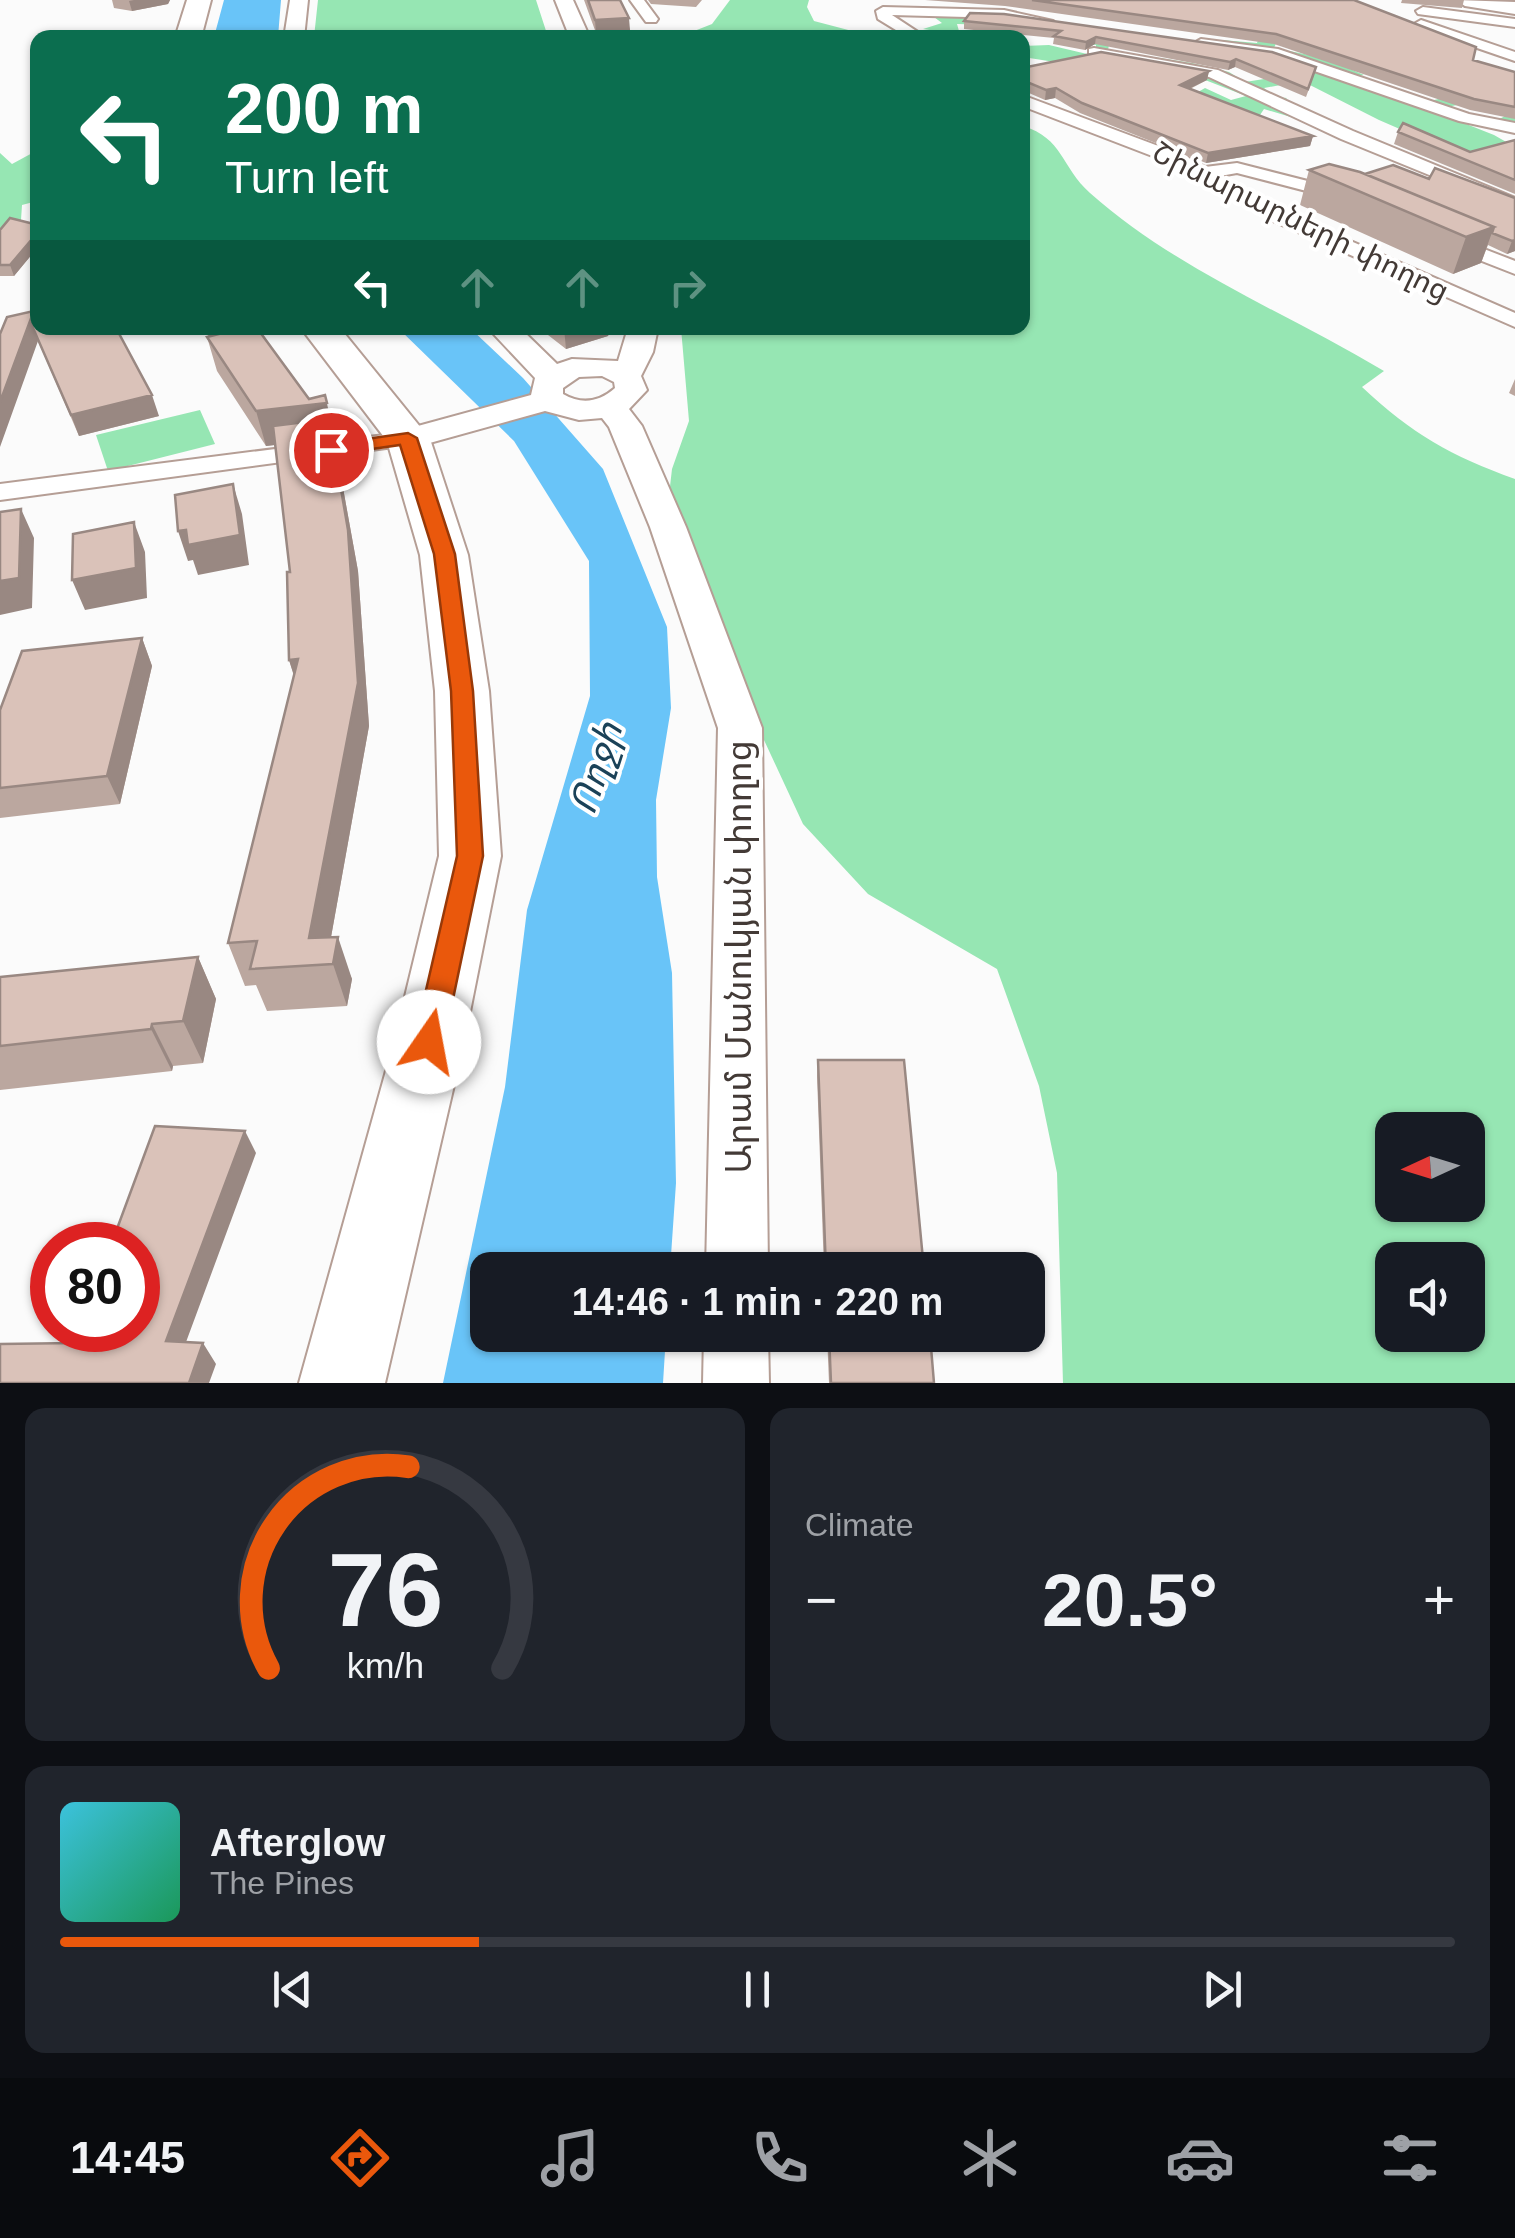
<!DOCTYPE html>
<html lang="en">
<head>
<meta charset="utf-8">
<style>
	:root { --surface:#171b24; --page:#20242c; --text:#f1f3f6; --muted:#9ea1a6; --line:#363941; --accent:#ea580c }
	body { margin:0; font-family:Arial,"Noto Sans Armenian",sans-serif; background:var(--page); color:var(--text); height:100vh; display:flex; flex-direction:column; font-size:38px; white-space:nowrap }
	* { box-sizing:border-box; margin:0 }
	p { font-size:32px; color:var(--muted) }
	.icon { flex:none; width:55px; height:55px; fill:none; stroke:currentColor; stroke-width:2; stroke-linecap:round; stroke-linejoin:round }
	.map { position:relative; height:1383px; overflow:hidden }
	.sheet { display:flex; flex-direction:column; gap:25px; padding:25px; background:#0d0f14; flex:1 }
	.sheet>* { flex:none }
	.hud { position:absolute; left:30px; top:30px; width:1000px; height:305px; border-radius:20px; box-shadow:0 2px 8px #0004; background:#0b6e4f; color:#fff; overflow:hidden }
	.needle { width:65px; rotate:266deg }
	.tools { position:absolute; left:1375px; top:1112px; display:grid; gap:20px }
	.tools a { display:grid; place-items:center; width:110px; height:110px; border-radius:20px; background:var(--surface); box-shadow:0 2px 8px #0004; font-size:50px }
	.speed { position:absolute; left:30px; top:1222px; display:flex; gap:20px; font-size:50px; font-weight:700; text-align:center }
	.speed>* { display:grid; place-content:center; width:130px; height:130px; border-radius:50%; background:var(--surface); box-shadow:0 2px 8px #0004; line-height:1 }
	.speed .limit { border:15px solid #d22; background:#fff; color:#111 }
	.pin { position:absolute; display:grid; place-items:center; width:85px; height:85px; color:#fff; margin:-42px; border:5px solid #fff; border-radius:50%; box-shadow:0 2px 10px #0007 }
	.me { position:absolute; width:110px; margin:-55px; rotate:12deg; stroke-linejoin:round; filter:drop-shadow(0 0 8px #0008) }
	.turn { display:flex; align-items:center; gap:35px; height:210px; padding:0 30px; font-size:45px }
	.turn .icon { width:130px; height:130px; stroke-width:2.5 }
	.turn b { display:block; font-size:70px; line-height:85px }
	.lanes { display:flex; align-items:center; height:95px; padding:0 30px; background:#0003; justify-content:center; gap:50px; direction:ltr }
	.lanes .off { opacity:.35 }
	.big { font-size:75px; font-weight:700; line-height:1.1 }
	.sheet .widget { flex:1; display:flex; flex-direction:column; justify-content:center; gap:15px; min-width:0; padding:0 35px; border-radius:20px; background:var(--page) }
	.sheet .dial { align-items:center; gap:0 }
	.dial svg { height:260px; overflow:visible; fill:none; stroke:var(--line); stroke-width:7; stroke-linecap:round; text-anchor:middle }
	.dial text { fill:var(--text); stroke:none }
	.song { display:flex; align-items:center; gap:30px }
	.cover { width:120px; height:120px; border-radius:15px; background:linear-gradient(135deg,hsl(190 70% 55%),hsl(150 70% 35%)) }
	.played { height:10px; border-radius:5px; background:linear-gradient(90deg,var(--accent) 30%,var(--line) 30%) }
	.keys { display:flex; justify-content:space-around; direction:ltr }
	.heat { display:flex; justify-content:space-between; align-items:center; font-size:55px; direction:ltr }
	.sheet .tiles { flex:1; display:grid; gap:25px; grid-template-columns:1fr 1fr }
	.widget:last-child { grid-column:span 2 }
	.trip { position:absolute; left:470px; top:1252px; width:575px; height:100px; border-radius:20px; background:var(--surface); box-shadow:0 2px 8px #0004; font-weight:700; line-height:100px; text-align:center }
	.tabs { display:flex; height:160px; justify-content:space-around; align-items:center; background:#090b0e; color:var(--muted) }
	.tabs .icon { width:70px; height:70px }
	.tabs .selected { color:var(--accent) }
	.tabs b { font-size:45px; color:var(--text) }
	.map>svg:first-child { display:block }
	.green { fill:#96e6b3; fill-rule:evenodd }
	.water { fill:#69c4f8 }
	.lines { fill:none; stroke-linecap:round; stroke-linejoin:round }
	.street-casing { stroke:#b59e95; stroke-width:4 }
	.secondary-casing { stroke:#b59e95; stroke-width:4 }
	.highway-casing { stroke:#b59e95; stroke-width:4 }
	.street { fill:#fff; fill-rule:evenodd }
	.secondary { fill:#fff; fill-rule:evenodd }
	.highway { fill:#fff; fill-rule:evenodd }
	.wall { fill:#bba79f }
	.shaded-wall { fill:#998882 }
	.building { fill:#dac2b9; stroke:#998882; stroke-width:2.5 }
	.route { fill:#ea580c; stroke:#983908; stroke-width:2.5 }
	.labels { text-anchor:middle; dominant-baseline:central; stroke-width:8; stroke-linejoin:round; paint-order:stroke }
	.far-street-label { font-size:30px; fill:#433a36; stroke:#fff }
	.street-label { font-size:35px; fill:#433a36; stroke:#fff }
	.water-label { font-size:38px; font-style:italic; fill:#1b4258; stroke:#fff }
</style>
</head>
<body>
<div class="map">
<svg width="1515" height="1383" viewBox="0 0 1515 1383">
	<rect width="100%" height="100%" fill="#fbfbfb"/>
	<path class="green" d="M318,0H536L548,37H314Z
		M730,0H809L807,7L814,21L875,37H679L712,24Z
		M947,11L984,17L1010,15L1033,26L1066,28L1087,36L1124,34L1127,36L1122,39C1132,42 1135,38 1146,39C1170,40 1195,49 1220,46L1218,40H1222L1257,43L1259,38L1250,26H1272L1278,22L1350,38L1403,62L1411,60L1408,50L1391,41L1419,45L1459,61L1436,66L1515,93V125L1496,121L1505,116L1469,103L1446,107L1430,101L1447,97C1427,85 1395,68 1373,74L1369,72L1377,63L1356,61L1338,52L1341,48L1324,42L1315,47L1293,46L1282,32L1271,35L1277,41L1274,48L1325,58L1364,75L1353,76C1318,65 1268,39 1232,49L1257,58C1229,65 1190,61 1162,49L1196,51L1169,44L1152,49L1109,45L1108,50L1192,63L1229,72L1245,82L1289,75L1254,62L1278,55L1355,80L1494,135L1515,147V179L1379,120L1302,81L1264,88L1275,97L1287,98L1279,105L1321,126L1264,109L1260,115L1236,110L1228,114L1199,93L1196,99H1186L1205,88L1231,100L1246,96L1200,78H1163L1079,60L1061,63L1023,57V46L1049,45L1138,66L1096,53V45L1022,30C1009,32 1005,42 990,34L995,25L957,24L959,31L955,34L923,29L942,23L930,14Z
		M1023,126C1063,138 1061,167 1090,193C1177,270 1285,312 1384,371L1362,387C1412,434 1451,456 1515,479V1383H1063L1057,1173L1039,1086L997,969L868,894L803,824L719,643L668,504L672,469L689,421L681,328H1022ZM1392,1130H1468V1205H1392ZM1392,1260H1468V1335H1392Z
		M37,141V201L22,205L21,220L0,245V153L12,164L36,151Z
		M200,410L215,444L108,471L96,435Z"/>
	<path class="water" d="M224,0H281L278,37H214Z
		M398,328H470L523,378L603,469L667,627L671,708L656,800L657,877L672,973L676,1183L670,1270H488V1335H666L663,1383H443L505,1087L527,910L590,696L589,561L514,441Z"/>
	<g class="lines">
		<g class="street-casing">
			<path id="street" d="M630,0H644L658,19L656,22H646Z
				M883,7L1004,10L1053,21L1046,25L1004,18L892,15L927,38H909L878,19L876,11Z
				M1423,7L1515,19V27L1418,14L1416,11Z
				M1421,20L1515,52V61L1416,27L1414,24Z
				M1201,39L1278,49L1469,114L1515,123V133L1459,121L1271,56L1196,46L1194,43Z
				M1094,48L1218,70L1353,131L1515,198V210L1341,139L1209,77L1089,55V49Z
				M1022,95L1185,156L1205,167L1237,163L1347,191V199L1341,200L1237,173L1220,176L1289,214L1515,313V327L1275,222L1173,164L1022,106Z
				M1448,235L1515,261V274L1441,245L1438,241Z
				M408,432L420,439L416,444L0,500V484Z"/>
		</g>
		<g class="secondary-casing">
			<path id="secondary" d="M290,0H308L304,38H284Z
				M555,0H573L590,38H570Z
				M1456,0L1515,2V14L1465,6Z
				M488,328H520L557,364L572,359L618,361L628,328H658L653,352L641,376L647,390L629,409L642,426L686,527L762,728L768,1270H706L718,728L650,527L609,427L602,418L579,420L545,411L408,449L396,446L391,439L396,432L531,395L535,378ZM602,376L614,382L615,388C599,402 582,405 563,394V388L579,377Z
				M704,1335H768L769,1383H703Z"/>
		</g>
		<g class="highway-casing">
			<path id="highway" d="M187,0H211L201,38H175Z
				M301,328H340L430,439L468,555L489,691L501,856L464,1042L385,1383H299L394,1042L439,856L435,691L420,555L387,441Z"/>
		</g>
		<use href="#street" class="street"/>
		<use href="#secondary" class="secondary"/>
		<use href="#highway" class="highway"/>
	</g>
	<path class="wall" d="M112,0H170L168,4L132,11L114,8Z
		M584,0H623H620L630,30L596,33Z
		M648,0H702L696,7L651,4Z
		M925,0H1354L1473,60L1515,72V119L1470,110L1274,44L1005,6Z
		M1402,0H1464L1462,8L1401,3Z
		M1004,14L1314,75L1306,97L1235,67L1228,70L1095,44L1085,50L1053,44L1054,38L964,29V21Z
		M1022,68L1209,71L1207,80L1190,89L1313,136L1310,146L1206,163L1080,113L1055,98L1045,100L1022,90Z
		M1398,132L1470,152L1515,140V194L1394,144Z
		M1309,170L1429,179L1515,198V251L1507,254L1488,245L1481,263L1453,274L1300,205Z
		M38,225V247L14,276H0V230Z
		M7,317L159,416L79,436L38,341Z
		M203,328H257L333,430L335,438H334L358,571L369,726L331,937L352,979L347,1006L267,1011L256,985L245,986L228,943L294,675L289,660L290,572L275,445L266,446L217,371L207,337H209Z
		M539,328H611L608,336L566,349Z
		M1515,379V396L1509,393Z
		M142,638L152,666L120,804L0,818V710Z
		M198,957L216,999L203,1063L173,1066L172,1071L0,1090V977Z
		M818,1060L924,1270H824L817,1076Z
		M827,1335H930L934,1383H829Z"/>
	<path class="shaded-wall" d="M134,0H170L168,4L132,11L129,1Z
		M629,18L630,30L596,33L595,20Z
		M1096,37L1095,44L1085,50L1086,42Z
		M1236,59L1235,67L1228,70L1230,62Z
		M1209,71L1207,80L1178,94L1180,85Z
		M1056,88L1055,98L1045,100L1046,90Z
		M1313,136L1310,146L1206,163L1208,153Z
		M1494,227L1481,263L1453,274L1466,237Z
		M38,232V247L14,276L10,265Z
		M1515,240V251L1507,254L1512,241Z
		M30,321L38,341L0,447V402Z
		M564,328H611L608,336L566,349Z
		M152,395L159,416L79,436L71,415Z
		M325,395L333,430L335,438H334L358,571L369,726L326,965L309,938L332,438L266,446L256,411Z
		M233,484L242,514L249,565L198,575L193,560L188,561L178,531Z
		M21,509L34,538L32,608L0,615V581Z
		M134,522L145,552L147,598L85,610L72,580Z
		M142,638L152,666L120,804L107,776Z
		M298,659L302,702L289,660Z
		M338,937L352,979L347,1006L333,964Z
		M198,957L216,999L203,1063L183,1021Z
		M152,1024L173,1066L172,1071L151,1029Z
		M245,1131L256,1153L179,1361L166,1341Z
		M203,1343L216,1364L209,1383H189Z"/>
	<path class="building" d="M588,0H620L629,18L595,20Z
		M1032,0H1354L1476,47L1473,60L1515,72V107L1474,99L1276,34Z
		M970,13L1004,14L1272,52L1316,67L1308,89L1236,59L1230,62L1096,37L1086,42L1054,36L1061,31L964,21Z
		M1101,52L1209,71L1180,85L1313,136L1208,153L1082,103L1056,88L1046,90L1022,80V68Z
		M1403,123L1470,152L1515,140V180L1398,132Z
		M1329,164L1360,172L1494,227L1466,237L1309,170Z
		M1393,165L1429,179L1435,168L1515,198V240L1512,241L1492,233L1494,227L1365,174Z
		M10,218L38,225V232L10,265H0V230Z
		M38,310V328H116L152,395L71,415L30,321L0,402V334L7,317Z
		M215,328H257L309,399L325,395L327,403L256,411L207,337L219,334Z
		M329,419L348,530L358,683L309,938L338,937L333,964L250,969L257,941L228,943L298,659L289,660L287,572H290L273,426Z
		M233,484L240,535L188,545L186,530L178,531L175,495Z
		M21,509L19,578L0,581V512Z
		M134,522L136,568L72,580L73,534Z
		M142,638L107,776L0,788V710L22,651Z
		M198,957L183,1021L152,1024L151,1029L0,1046V977Z
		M818,1060H904L924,1270H826Z
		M155,1126L245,1131L166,1341L203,1343L189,1383H0V1344L75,1343L80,1330H138V1245H111Z
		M829,1335H930L934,1383H831Z"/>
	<path class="route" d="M408,433L417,438L455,554L473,691L483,856L444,1042L439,1051L429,1054L419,1051L414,1042L457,856L451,691L434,554L400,445L331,455L322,450L331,444Z"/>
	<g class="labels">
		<g class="far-street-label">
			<text transform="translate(1301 221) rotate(26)">Շինարարների փողոց</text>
		</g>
		<g class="street-label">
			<text transform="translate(738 957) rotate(-90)">Արամ Մանուկյան փողոց</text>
		</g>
		<g class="water-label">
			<text transform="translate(596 768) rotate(-72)">Ողջի</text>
		</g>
	</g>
</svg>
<div class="tools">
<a><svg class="needle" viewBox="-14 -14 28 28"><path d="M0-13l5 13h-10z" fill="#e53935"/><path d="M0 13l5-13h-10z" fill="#9ea1a6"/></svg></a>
<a><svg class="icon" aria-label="sound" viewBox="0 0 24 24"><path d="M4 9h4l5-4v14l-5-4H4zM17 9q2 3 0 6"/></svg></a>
</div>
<div class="speed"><div class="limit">80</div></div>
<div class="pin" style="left:331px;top:450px;background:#d93025"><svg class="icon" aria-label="arrive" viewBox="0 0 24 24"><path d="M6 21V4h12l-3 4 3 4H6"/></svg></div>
<svg class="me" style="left:429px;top:1042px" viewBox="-20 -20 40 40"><circle r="19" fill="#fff"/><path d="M0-13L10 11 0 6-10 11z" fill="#ea580c"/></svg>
<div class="trip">14:46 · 1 min · 220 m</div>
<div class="hud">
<div class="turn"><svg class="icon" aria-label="left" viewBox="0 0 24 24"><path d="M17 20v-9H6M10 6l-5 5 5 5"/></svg><div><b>200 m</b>Turn left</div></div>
<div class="lanes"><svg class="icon" aria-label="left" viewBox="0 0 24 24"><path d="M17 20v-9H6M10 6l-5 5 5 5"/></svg><svg class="icon off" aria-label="ahead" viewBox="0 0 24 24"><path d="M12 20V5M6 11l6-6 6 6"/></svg><svg class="icon off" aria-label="ahead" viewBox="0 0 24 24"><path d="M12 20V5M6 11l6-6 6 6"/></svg><svg class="icon off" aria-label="right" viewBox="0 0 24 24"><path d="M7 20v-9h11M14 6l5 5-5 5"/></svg></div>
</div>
</div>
<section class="sheet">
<div class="tiles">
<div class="widget dial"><svg viewBox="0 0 100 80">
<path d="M14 69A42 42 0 1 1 86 69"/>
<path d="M14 69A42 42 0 0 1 57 7" stroke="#ea580c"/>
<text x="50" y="56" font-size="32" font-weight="700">76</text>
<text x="50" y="72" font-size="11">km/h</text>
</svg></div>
<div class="widget"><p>Climate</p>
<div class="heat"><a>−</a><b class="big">20.5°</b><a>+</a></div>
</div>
<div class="widget">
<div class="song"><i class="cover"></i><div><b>Afterglow</b><p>The Pines</p></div></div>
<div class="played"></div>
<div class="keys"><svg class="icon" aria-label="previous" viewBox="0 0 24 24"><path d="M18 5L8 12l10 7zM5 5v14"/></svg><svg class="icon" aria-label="pause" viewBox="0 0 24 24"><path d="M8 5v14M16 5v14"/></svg><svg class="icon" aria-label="next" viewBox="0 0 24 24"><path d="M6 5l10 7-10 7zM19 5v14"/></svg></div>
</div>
</div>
</section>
<nav class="tabs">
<b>14:45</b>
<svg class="icon selected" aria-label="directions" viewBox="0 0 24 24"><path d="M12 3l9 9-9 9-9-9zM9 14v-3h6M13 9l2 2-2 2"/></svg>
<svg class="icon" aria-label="music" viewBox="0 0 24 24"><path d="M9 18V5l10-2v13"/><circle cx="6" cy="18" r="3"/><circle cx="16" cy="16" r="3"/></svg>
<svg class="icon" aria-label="phone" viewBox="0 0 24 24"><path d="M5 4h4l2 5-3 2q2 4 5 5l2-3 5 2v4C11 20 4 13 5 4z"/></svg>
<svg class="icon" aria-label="climate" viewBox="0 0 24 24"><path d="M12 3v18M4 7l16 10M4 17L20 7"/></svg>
<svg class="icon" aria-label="car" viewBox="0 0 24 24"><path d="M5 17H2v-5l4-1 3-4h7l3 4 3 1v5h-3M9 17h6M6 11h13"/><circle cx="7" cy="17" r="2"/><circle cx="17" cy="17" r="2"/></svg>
<svg class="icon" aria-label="filters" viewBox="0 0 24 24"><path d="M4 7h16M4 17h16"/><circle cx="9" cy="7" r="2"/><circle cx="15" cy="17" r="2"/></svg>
</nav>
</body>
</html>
